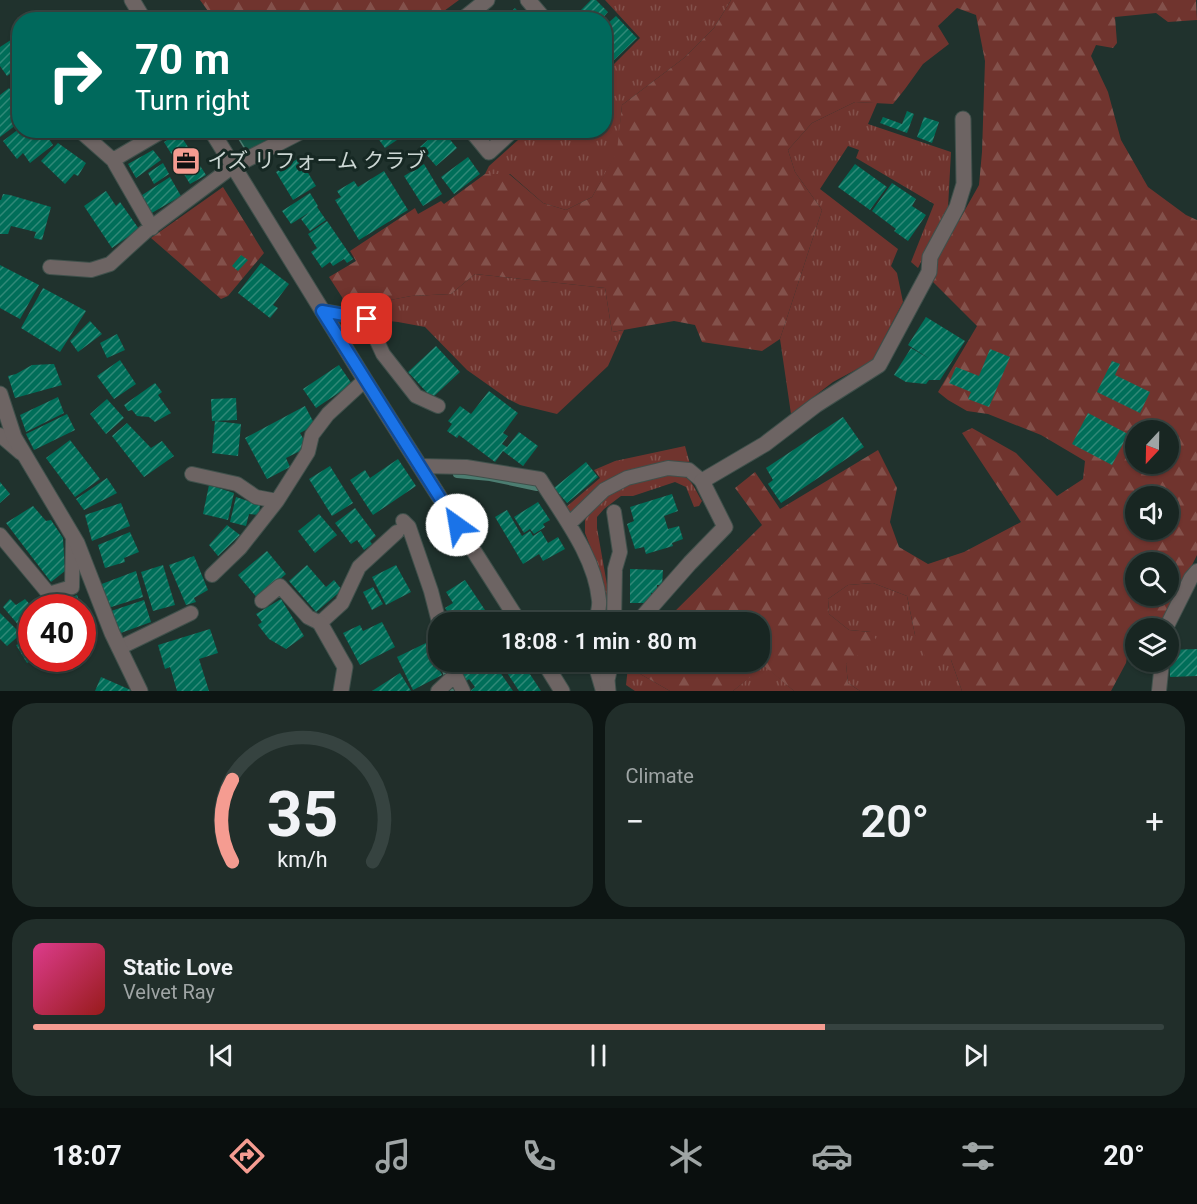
<!DOCTYPE html>
<html lang="en">
<head>
<meta charset="utf-8">
<style>
	:root { --surface:#182622; --page:#212e2a; --text:#f1f3f6; --muted:#9fa5a5; --line:#364340; --accent:#f59c91 }
	body { margin:0; font-family:Roboto,"Noto Sans JP",sans-serif; background:var(--page); color:var(--text); height:100vh; display:flex; flex-direction:column; font-size:22px; white-space:nowrap }
	* { box-sizing:border-box; margin:0 }
	p { font-size:20px; color:var(--muted) }
	.icon { flex:none; width:33px; height:33px; fill:none; stroke:currentColor; stroke-width:2; stroke-linecap:round; stroke-linejoin:round }
	.map { position:relative; height:691px; overflow:hidden }
	.panel { display:flex; flex-direction:column; gap:12px; padding:12px; background:#0d1513; flex:1 }
	.panel>* { flex:none }
	.top-card { position:absolute; left:12px; top:12px; width:600px; height:126px; border-radius:24px; box-shadow:0 2px 4px #0004,0 0 0 2px var(--line); background:#00695c; color:#fff; overflow:hidden }
	.needle { width:39px; rotate:202deg }
	.controls { position:absolute; left:1125px; top:420px; display:grid; gap:12px }
	.controls a { display:grid; place-items:center; width:54px; height:54px; border-radius:50%; background:var(--surface); box-shadow:0 2px 4px #0004,0 0 0 2px var(--line); font-size:30px }
	.speed { position:absolute; left:18px; top:594px; display:flex; gap:12px; font-size:30px; font-weight:700; text-align:center }
	.speed>* { display:grid; place-content:center; width:78px; height:78px; border-radius:50%; background:var(--surface); box-shadow:0 2px 4px #0004,0 0 0 2px var(--line); line-height:1 }
	.speed .limit { border:9px solid #d22; background:#fff; color:#111 }
	.pin { position:absolute; display:grid; place-items:center; width:51px; height:51px; color:#fff; margin:-26px; border-radius:12px; box-shadow:0 3px 9px #0006 }
	.me { position:absolute; width:66px; margin:-33px; rotate:328deg; stroke-linejoin:round; filter:drop-shadow(0 0 4px #0008) }
	.turn { display:flex; align-items:center; gap:21px; height:126px; padding:0 24px; font-size:27px }
	.turn .icon { width:78px; height:78px; stroke-width:2.5 }
	.turn b { display:block; font-size:42px; line-height:51px }
	.big { font-size:45px; font-weight:600; line-height:1.1 }
	.panel .tile { flex:1; display:flex; flex-direction:column; justify-content:center; gap:9px; min-width:0; padding:0 21px; border-radius:24px; background:var(--page) }
	.panel .dial { align-items:center; gap:0 }
	.dial svg { height:156px; overflow:visible; fill:none; stroke:var(--line); stroke-width:7; stroke-linecap:round; text-anchor:middle }
	.dial text { fill:var(--text); stroke:none }
	.song { display:flex; align-items:center; gap:18px }
	.cover { width:72px; height:72px; border-radius:9px; background:linear-gradient(135deg,hsl(330 70% 55%),hsl(0 70% 35%)) }
	.played { height:6px; border-radius:3px; background:linear-gradient(90deg,var(--accent) 70%,var(--line) 70%) }
	.keys { display:flex; justify-content:space-around; direction:ltr }
	.heat { display:flex; justify-content:space-between; align-items:center; font-size:33px; direction:ltr }
	.panel .tiles { flex:1; display:grid; gap:12px; grid-template-columns:1fr 1fr }
	.tile:last-child { grid-column:span 2 }
	.trip { position:absolute; left:428px; top:612px; width:342px; height:60px; border-radius:24px; background:var(--surface); box-shadow:0 2px 4px #0004,0 0 0 2px var(--line); font-weight:600; line-height:60px; text-align:center }
	.tab-bar { display:flex; height:96px; justify-content:space-around; align-items:center; background:#0a0f0e; color:var(--muted) }
	.tab-bar .icon { width:42px; height:42px }
	.tab-bar .selected { color:var(--accent) }
	.tab-bar b { font-size:27px; color:var(--text) }
	.map>svg:first-child { display:block }
	.grass { fill:url(#grass-tufts) }
	.forest { fill:url(#forest-firs); fill-rule:evenodd }
	.water { fill:#155647; stroke:#4c7d71; stroke-width:1.5 }
	.lines { fill:none; stroke-linecap:round; stroke-linejoin:round }
	.stream { stroke:#4c7d71; stroke-width:8 }
	.building { fill:url(#building-hatch) }
	.service-casing { stroke:#3f504b; stroke-width:16 }
	.minor-casing { stroke:#3f504b; stroke-width:17 }
	.tertiary-casing { stroke:#3f504b; stroke-width:17 }
	.service { stroke:#6d6463; stroke-width:14 }
	.minor { stroke:#6d6463; stroke-width:15 }
	.tertiary { stroke:#6d6463; stroke-width:15 }
	.route-casing { stroke:#114b97; stroke-width:15 }
	.route { stroke:#1a73e8; stroke-width:10 }
	.labels { text-anchor:middle; dominant-baseline:central; stroke-width:6; stroke-linejoin:round; paint-order:stroke }
	.poi-label { font-size:21px; fill:#ccd7d4; stroke:#162823; text-anchor:start }
</style>
</head>
<body>
<div class="map">
<svg width="1197" height="691" viewBox="0 0 1197 691">
	<defs>
		<pattern id="grass-tufts" width="24" height="20" patternUnits="userSpaceOnUse" patternTransform="scale(1.5)"><rect width="24" height="20" fill="#70342e"/><path d="M3 7l-1-3M5 7V3M7 7l1-3M15 17l-1-3M17 17v-4M19 17l1-3" fill="none" stroke="#83514b"/></pattern>
		<pattern id="forest-firs" width="22" height="20" patternUnits="userSpaceOnUse" patternTransform="scale(1.5)"><rect width="22" height="20" fill="#70342e"/><path d="M5 1l3.5 6h-7zM16 11l3.5 6h-7z" fill="#83514b"/></pattern>
		<pattern id="building-hatch" width="6" height="6" patternUnits="userSpaceOnUse" patternTransform="scale(1.5)"><rect width="6" height="6" fill="#006e59"/><path d="M-1 1l2-2M0 6l6-6M5 7l2-2" fill="none" stroke="#308978"/></pattern>
	</defs>
	<rect width="100%" height="100%" fill="#20322d"/>
	<path class="grass" d="M605,0H731L714,28L684,58L622,105L618,151L592,197L566,210L543,203L510,174H485L489,166L528,131L604,130L605,70L607,71L640,38Z
		M855,102L877,103L868,124L951,152L948,208L918,268L911,262L934,204L856,158L859,150L848,146L820,189L898,249L891,266L897,273L903,302L872,361L833,382L791,414L780,339L822,210L795,172L788,150L812,123Z
		M475,274L605,288L612,332L624,330L608,366L557,414L520,405L508,399L467,370L425,327L398,322L380,320L373,311L359,306L411,296L451,294Z
		M685,446L690,464L645,469L573,517L565,508L600,478L594,470L615,461Z
		M670,472C691,475 692,484 702,501L699,506L694,507L686,487L675,482L633,496H621L604,509L597,517V528L609,596V622H603L595,559L585,533V520L591,509L621,485Z
		M873,583L907,596L915,635L951,660L962,691H860L848,683L846,664L871,632L849,630L829,614L828,599L848,585Z
		M764,665L794,691H733Z
		M628,667L670,691H635L626,685Z"/>
	<path class="forest" d="M200,0H459L433,19L204,20L208,11Z
		M731,0H1196L1197,20L1168,22L1156,13L1115,17L1117,43L1113,48L1096,45L1091,56L1108,92L1121,140L1148,187L1186,215L1197,220V555L1161,628H1136L1135,632L1131,633L1126,663L1111,691H962L951,660L925,656L915,635L907,596L873,583L848,585L828,599L829,614L849,630L871,632L877,641L846,664L848,683L860,691H794L764,666L733,691H670L628,667V662H759V622H664L762,525L735,488L755,472L780,509L878,450L897,488L890,522L899,547L928,564L964,552L1021,522L962,433L972,428L1016,453L1057,496L1083,479L1085,461L1041,435L988,414L967,411L948,400L938,392L977,326L933,282L935,263L979,185L982,152L985,61L976,15L957,8L938,26L949,44L923,64L905,89L893,104L855,102L812,123L788,150L795,172L822,210L780,339L762,351L702,342L695,325L674,321L612,332L605,288L475,274L451,294L411,296L349,308L329,277L356,261L350,251L415,208L418,214L441,201L444,204L485,174H509L543,203L566,210L592,197L617,151L622,105L684,58L714,28ZM1136,430H1168V464H1136ZM1136,496H1168V530H1136ZM1136,562H1168V596H1136Z
		M223,187L264,253L228,296L221,299L151,238Z"/>
	<path class="water" d="M234,131H275L278,136L247,152Z"/>
	<g class="lines">
		<path class="stream" d="M457,474L490,477L537,487
			M445,668L454,691"/>
	</g>
	<path class="building" d="M591,0H596L608,12L601,20H576L574,17Z
		M515,8L526,20H502Z
		M616,16L637,38L608,66L604,63V35L610,29L606,25Z
		M20,34V67L7,76L0,66V47Z
		M9,88L20,104V122L0,137V95Z
		M907,111L914,114L907,133L880,123L883,117L902,124Z
		M924,117L939,122L932,143L917,137Z
		M20,128V130H43L53,145L30,163L23,153L17,159L3,141Z
		M372,130H403L401,132L403,136L385,148Z
		M439,130H442L457,148L436,166L420,147Z
		M179,133L206,175L190,184L164,142Z
		M58,143L86,163L78,176L74,174L65,184L41,161Z
		M153,150L161,160L136,178L128,164Z
		M468,157L480,174L454,194L441,177Z
		M299,158L316,186L293,200L276,172Z
		M163,163L169,174L154,184L148,173Z
		M424,164L442,194L423,206L404,176Z
		M855,164L887,187L870,210L838,187Z
		M384,171L408,210L359,240L335,200L341,197L337,191L354,181L358,187Z
		M170,177L181,196L150,214L139,197Z
		M892,183L916,199L912,206L926,215L908,241L894,231L896,229L872,211Z
		M106,191L116,206L120,202L139,229L112,248L84,206Z
		M310,193L318,206L317,207L326,220L310,231L301,219L310,212L291,224L282,211Z
		M3,194L10,195L51,207L42,240L34,238L36,232L11,226L8,234H0V200H1Z
		M327,221L353,259L347,263L344,259L333,266L330,262L322,268L311,252L317,248L308,234Z
		M241,255L248,260L238,271L232,266Z
		M261,263L289,284L273,305L278,308L270,318L238,293Z
		M0,265L39,285L20,319L0,308Z
		M43,288L86,311L60,352L21,328Z
		M926,317L965,341L940,380H929L926,384L906,382L894,375L911,348L930,359L908,345Z
		M90,321L102,334L78,352L70,341Z
		M117,334L125,350L107,358L100,343Z
		M436,346L460,372L432,398L408,372Z
		M990,349L1010,357L989,407L968,399L971,392L949,383L956,367L979,376Z
		M120,360L136,384L114,399L97,376Z
		M1112,361L1120,364L1115,375L1150,392L1140,413L1097,392Z
		M54,364L62,385L15,398L8,376L16,374L32,365Z
		M339,365L352,384L316,408L303,389Z
		M155,383L162,392L158,395L171,413L155,422L149,417L137,416L132,410L128,411L124,405Z
		M489,391L518,413L503,433L508,436L502,444L507,447L519,432L538,446L523,466L503,451L495,462L459,435L457,438L447,431L452,424L448,421L460,406L471,414Z
		M58,397L64,413L26,432L20,415Z
		M236,398L237,420L212,421L211,399Z
		M107,399L124,418L106,434L90,414Z
		M305,406L315,425L300,433L308,447L286,458L290,467L267,479L245,438Z
		M1088,413L1128,434L1112,465L1072,444Z
		M67,414L75,430L34,450L26,434Z
		M843,417L864,447L781,503L768,484L773,480L766,468Z
		M215,421L241,424L238,456L212,453Z
		M127,423L151,448L162,441L174,456L144,477L112,436Z
		M70,440L100,479L75,497L46,458Z
		M398,459L416,486L373,515L350,480L365,470L370,478Z
		M586,462L598,477L567,503L554,488Z
		M330,466L353,503L332,516L309,479Z
		M107,478L117,493L84,510L76,499Z
		M0,482L10,494L0,503Z
		M209,485L234,493L228,520L203,514Z
		M672,494L678,511L664,516L668,529L679,526L683,539L672,543L673,546L646,554L644,547L635,549L627,524L634,521L630,507Z
		M236,497L260,505L259,515L249,514L246,526L230,522Z
		M538,502L550,520L543,524L545,527L534,534L530,529L524,533L514,517Z
		M121,503L130,526L92,541L85,515Z
		M33,506L46,521L51,520L63,538L65,571L51,582L6,523Z
		M355,508L376,536L370,541L372,544L364,550L357,540L351,544L335,523Z
		M507,510L522,536L530,531L533,536L541,531L548,543L558,537L565,549L543,561L539,554L523,564L495,517Z
		M319,514L337,535L315,553L298,531Z
		M227,525L240,535L218,556L209,545Z
		M130,532L139,552L124,558L125,562L105,568L98,545Z
		M267,551L286,574L258,599L238,575Z
		M194,556L208,590L194,598L196,602L186,605L169,565Z
		M163,565L175,605L153,611L141,572Z
		M307,565L326,587L334,580L342,590L316,612L289,581Z
		M396,565L411,592L386,605L372,577Z
		M630,569L663,570L662,585H657V593H651V600H646V603H630Z
		M136,571L143,597L108,608L99,585Z
		M465,580L493,622H454L445,608L453,603L446,592Z
		M373,587L383,604L372,610L363,592Z
		M77,595L82,608H61L59,602Z
		M10,599L16,605L25,599L33,608H32V632L27,635L3,607Z
		M281,599L304,636L286,649L269,639L258,625L262,622L256,614Z
		M144,600L151,622L118,634L108,612Z
		M87,610L93,629L82,634V611Z
		M0,613L21,634L7,646L0,639Z
		M382,622L395,647L360,665L343,633L360,625L363,631Z
		M210,629L218,653L199,659L209,691H177L170,667L165,669L158,645Z
		M32,638V658H36L27,663L16,645Z
		M426,643L442,675L413,690L397,657Z
		M1197,649V676L1170,677L1169,650Z
		M454,662H493L513,691H470L475,687L469,679L465,682Z
		M500,662H522L541,691H519Z
		M400,673L411,691H372Z
		M101,677L133,691H95Z"/>
	<g class="lines">
		<g class="service-casing">
			<path id="service" d="M79,130L113,160L164,130
				M113,160L152,228
				M50,267L91,270L110,264L145,232L232,167
				M322,311L367,319L383,354L416,396L438,406
				M0,435L21,453
				M420,466L466,467L540,479C562,515 595,556 599,600C600,607 597,615 596,622
				M192,474L237,484L256,497L277,501
				M614,512L620,552L615,569L614,622
				M403,521L409,527L431,591L439,622
				M570,523L604,490L627,478L668,468L689,470L702,481
				M0,535L49,594L72,587L73,536
				M212,575L240,548L277,501L308,452L312,435L328,414L365,380
				M262,601L280,586L308,617L320,623L342,603L359,567L397,532
				M1166,628L1191,578L1197,571
				M119,648L191,613
				M449,662L463,691
				M596,662V667L603,691
				M438,691L455,675
				M1159,691L1162,662"/>
		</g>
		<g class="minor-casing">
			<path id="minor" d="M528,0L545,20
				M462,20L487,0
				M471,130L489,152L513,130
				M232,167L304,130
				M0,394L14,437L77,543L112,633L140,691
				M638,622L690,563L725,527L702,481L765,444L816,405L879,365L929,272L930,257L957,207L964,184L963,119
				M320,623L345,667L341,691
				M608,691L607,680L611,662"/>
		</g>
		<g class="tertiary-casing">
			<path id="tertiary" d="M132,0L144,20
				M211,130L365,380L519,622
				M544,662L562,691"/>
		</g>
		<use href="#service" class="service"/>
		<use href="#minor" class="minor"/>
		<use href="#tertiary" class="tertiary"/>
	</g>
	<g class="lines">
		<g class="route-casing">
			<path id="route" d="M367,319L322,311L457,525"/>
		</g>
		<use href="#route" class="route"/>
	</g>
	<defs>
		<g id="office-square" transform="scale(1.5)"><rect x="-9" y="-9" width="18" height="18" rx="4" fill="#f59c91" stroke="#162823"/><path d="M-6-3h4V-5.5h4V-3h4V5H-6ZM-1-4.5V-3h2v-1.5ZM-6 0V1H6V0Z" fill="#111"/></g>
	</defs>
	<g fill-rule="evenodd">
		<use href="#office-square" x="186" y="161"/>
	</g>
	<g class="labels">
		<g class="poi-label">
			<text x="207" y="161">イズ リフォーム クラブ</text>
		</g>
	</g>
</svg>
<div class="controls">
<a><svg class="needle" viewBox="-14 -14 28 28"><path d="M0-13l5 13h-10z" fill="#e53935"/><path d="M0 13l5-13h-10z" fill="#9fa5a5"/></svg></a>
<a><svg class="icon" aria-label="sound" viewBox="0 0 24 24"><path d="M4 9h4l5-4v14l-5-4H4zM17 9q2 3 0 6"/></svg></a>
<a><svg class="icon" aria-label="search" viewBox="0 0 24 24"><circle cx="10" cy="10" r="6"/><path d="M15 15l6 6"/></svg></a>
<a><svg class="icon" aria-label="layers" viewBox="0 0 24 24"><path d="M12 4l9 5-9 5-9-5zM3 14l9 5 9-5"/></svg></a>
</div>
<div class="speed"><div class="limit">40</div></div>
<div class="pin" style="left:367px;top:319px;background:#d93025"><svg class="icon" aria-label="arrive" viewBox="0 0 24 24"><path d="M6 21V4h12l-3 4 3 4H6"/></svg></div>
<svg class="me" style="left:457px;top:525px" viewBox="-20 -20 40 40"><circle r="19" fill="#fff"/><path d="M0-13L10 11 0 6-10 11z" fill="#1a73e8"/></svg>
<div class="trip">18:08 · 1 min · 80 m</div>
<div class="top-card">
<div class="turn"><svg class="icon" aria-label="right" viewBox="0 0 24 24"><path d="M7 20v-9h11M14 6l5 5-5 5"/></svg><div><b>70 m</b>Turn right</div></div>
</div>
</div>
<section class="panel">
<div class="tiles">
<div class="tile dial"><svg viewBox="0 0 100 80">
<path d="M14 69A42 42 0 1 1 86 69"/>
<path d="M14 69A42 42 0 0 1 14 27" stroke="#f59c91"/>
<text x="50" y="56" font-size="32" font-weight="700">35</text>
<text x="50" y="72" font-size="11">km/h</text>
</svg></div>
<div class="tile"><p>Climate</p>
<div class="heat"><a>−</a><b class="big">20°</b><a>+</a></div>
</div>
<div class="tile">
<div class="song"><i class="cover"></i><div><b>Static Love</b><p>Velvet Ray</p></div></div>
<div class="played"></div>
<div class="keys"><svg class="icon" aria-label="previous" viewBox="0 0 24 24"><path d="M18 5L8 12l10 7zM5 5v14"/></svg><svg class="icon" aria-label="pause" viewBox="0 0 24 24"><path d="M8 5v14M16 5v14"/></svg><svg class="icon" aria-label="next" viewBox="0 0 24 24"><path d="M6 5l10 7-10 7zM19 5v14"/></svg></div>
</div>
</div>
</section>
<nav class="tab-bar">
<b>18:07</b>
<svg class="icon selected" aria-label="directions" viewBox="0 0 24 24"><path d="M12 3l9 9-9 9-9-9zM9 14v-3h6M13 9l2 2-2 2"/></svg>
<svg class="icon" aria-label="music" viewBox="0 0 24 24"><path d="M9 18V5l10-2v13"/><circle cx="6" cy="18" r="3"/><circle cx="16" cy="16" r="3"/></svg>
<svg class="icon" aria-label="phone" viewBox="0 0 24 24"><path d="M5 4h4l2 5-3 2q2 4 5 5l2-3 5 2v4C11 20 4 13 5 4z"/></svg>
<svg class="icon" aria-label="climate" viewBox="0 0 24 24"><path d="M12 3v18M4 7l16 10M4 17L20 7"/></svg>
<svg class="icon" aria-label="car" viewBox="0 0 24 24"><path d="M5 17H2v-5l4-1 3-4h7l3 4 3 1v5h-3M9 17h6M6 11h13"/><circle cx="7" cy="17" r="2"/><circle cx="17" cy="17" r="2"/></svg>
<svg class="icon" aria-label="filters" viewBox="0 0 24 24"><path d="M4 7h16M4 17h16"/><circle cx="9" cy="7" r="2"/><circle cx="15" cy="17" r="2"/></svg>
<b>20°</b>
</nav>
</body>
</html>
